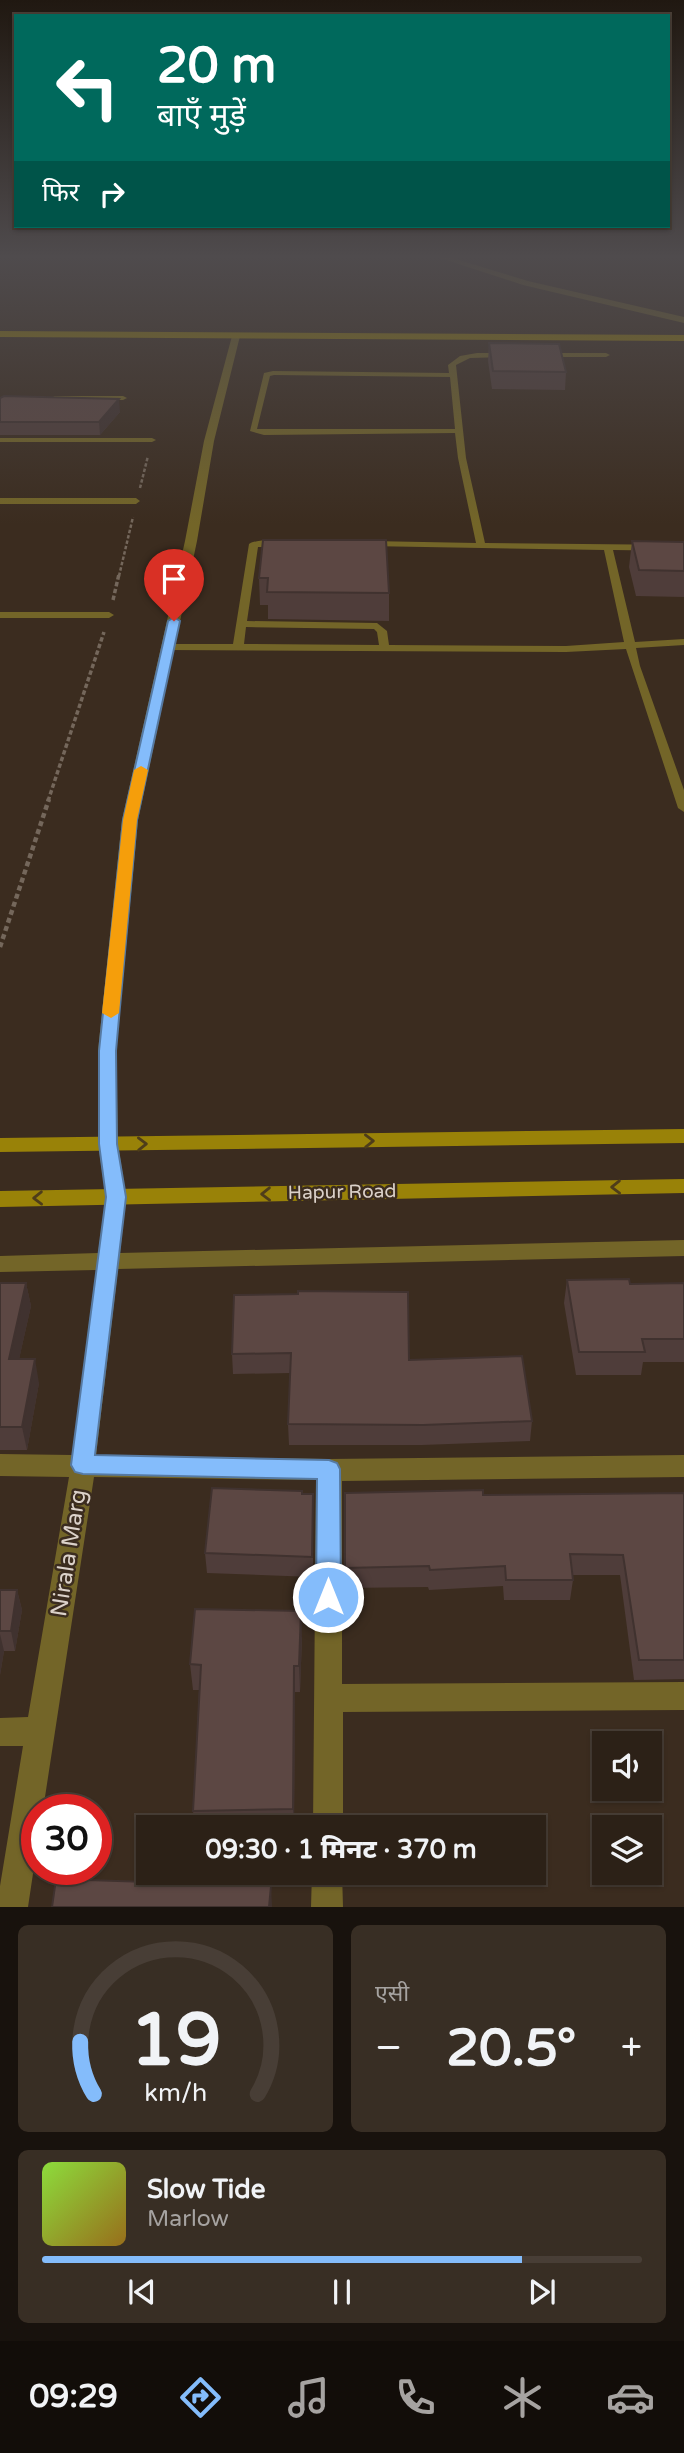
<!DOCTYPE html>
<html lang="hi">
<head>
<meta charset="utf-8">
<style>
	:root { --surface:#2c2117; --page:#382e24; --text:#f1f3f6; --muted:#a6a3a1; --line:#483e36; --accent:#84bcfb }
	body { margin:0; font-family:"Varela Round","Noto Sans Devanagari",sans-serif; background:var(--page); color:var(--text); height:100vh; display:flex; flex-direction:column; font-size:26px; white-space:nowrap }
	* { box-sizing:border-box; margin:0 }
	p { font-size:23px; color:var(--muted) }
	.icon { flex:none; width:38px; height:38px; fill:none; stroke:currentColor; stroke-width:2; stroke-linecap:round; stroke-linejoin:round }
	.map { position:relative; height:1907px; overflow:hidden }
	.side { display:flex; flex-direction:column; gap:18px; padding:18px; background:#18120d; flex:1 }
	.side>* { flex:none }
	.guide { position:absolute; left:14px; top:14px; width:656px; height:214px; border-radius:0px; box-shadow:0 2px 5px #0004,0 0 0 2px var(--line); background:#00695c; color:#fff; overflow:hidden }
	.buttons { position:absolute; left:592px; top:1731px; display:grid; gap:14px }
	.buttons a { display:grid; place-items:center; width:70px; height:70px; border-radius:0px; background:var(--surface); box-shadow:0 2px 5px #0004,0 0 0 2px var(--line); font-size:35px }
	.speed { position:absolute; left:21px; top:1794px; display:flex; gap:14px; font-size:35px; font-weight:700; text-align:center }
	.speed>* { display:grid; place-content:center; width:91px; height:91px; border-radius:50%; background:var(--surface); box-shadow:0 2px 5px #0004,0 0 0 2px var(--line); line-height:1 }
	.speed .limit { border:10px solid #d22; background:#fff; color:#111 }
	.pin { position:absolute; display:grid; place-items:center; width:60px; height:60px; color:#fff; margin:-72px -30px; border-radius:50% 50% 50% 0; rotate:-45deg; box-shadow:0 0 7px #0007 }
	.pin .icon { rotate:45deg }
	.me { position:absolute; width:77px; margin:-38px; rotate:0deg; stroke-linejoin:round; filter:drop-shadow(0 0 5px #0008) }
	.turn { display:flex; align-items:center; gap:24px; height:147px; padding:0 28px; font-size:32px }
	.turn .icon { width:91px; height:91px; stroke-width:2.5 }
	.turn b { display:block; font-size:49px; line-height:60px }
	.then { display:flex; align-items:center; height:66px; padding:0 28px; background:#0003; gap:14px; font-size:26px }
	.big { font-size:52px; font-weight:800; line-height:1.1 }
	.side .card { flex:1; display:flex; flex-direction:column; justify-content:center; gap:10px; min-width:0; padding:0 24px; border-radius:10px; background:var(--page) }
	.side .dial { align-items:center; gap:0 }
	.dial svg { height:182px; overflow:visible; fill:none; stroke:var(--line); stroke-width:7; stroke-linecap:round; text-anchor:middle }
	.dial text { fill:var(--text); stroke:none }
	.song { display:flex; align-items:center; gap:21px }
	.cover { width:84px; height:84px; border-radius:10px; background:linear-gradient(135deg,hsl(90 70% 55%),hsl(40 70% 35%)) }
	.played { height:7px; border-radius:4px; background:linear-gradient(90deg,var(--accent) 80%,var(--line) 80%) }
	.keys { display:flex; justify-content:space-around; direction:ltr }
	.heat { display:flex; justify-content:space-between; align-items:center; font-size:38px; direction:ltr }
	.side .tiles { flex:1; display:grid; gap:18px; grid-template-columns:1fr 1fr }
	.card:last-child { grid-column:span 2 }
	.trip { position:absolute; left:136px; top:1815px; width:410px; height:70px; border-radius:0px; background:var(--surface); box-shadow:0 2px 5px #0004,0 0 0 2px var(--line); font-weight:800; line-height:70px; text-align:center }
	.tabs { display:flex; height:112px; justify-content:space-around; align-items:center; background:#120d09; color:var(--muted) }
	.tabs .icon { width:49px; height:49px }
	.tabs .current { color:var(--accent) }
	.tabs b { font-size:32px; color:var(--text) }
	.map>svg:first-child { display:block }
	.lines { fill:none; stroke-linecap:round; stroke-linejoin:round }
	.path-far2 { stroke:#74675b; stroke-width:2.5; stroke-dasharray:3.5 2; stroke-linecap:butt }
	.path-far1 { stroke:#74675b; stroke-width:3.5; stroke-dasharray:4.5 2.5; stroke-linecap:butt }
	.path { stroke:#74675b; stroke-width:4.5; stroke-dasharray:5 3.5; stroke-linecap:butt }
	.lane { fill:#736528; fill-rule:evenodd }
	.street { fill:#736528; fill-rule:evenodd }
	.secondary { fill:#998208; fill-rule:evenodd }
	.wall { fill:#4f3d3a }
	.shaded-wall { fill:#40322f }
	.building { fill:#5c4743; stroke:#40322f; stroke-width:2 }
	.oneway { stroke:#4e3d1a }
	.route { fill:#84bcfb; stroke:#567aa3; stroke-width:2 }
	.slow { fill:#f59e0b }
	.labels { text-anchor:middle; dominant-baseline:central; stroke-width:5; stroke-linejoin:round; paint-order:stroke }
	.street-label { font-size:19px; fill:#dbd1c9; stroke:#3b2c1f }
	.near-street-label { font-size:23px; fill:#dbd1c9; stroke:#3b2c1f }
</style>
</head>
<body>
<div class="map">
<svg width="684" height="1907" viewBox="0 0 684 1907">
	<rect width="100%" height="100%" fill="#3b2c1f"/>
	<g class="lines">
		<path class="path-far2" d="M140,488L148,456
			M119,576L133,517"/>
		<path class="path-far1" d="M113,600L119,574
			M48,801L104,632"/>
		<path class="path" d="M0,947L49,799"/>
		<path class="lane" d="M477,353H506L510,355L506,357L470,358L456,365L466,458L485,543L684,545V551L613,550L635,642L684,639V645L636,648L640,666L684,790V812L678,808L626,649L566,652L168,650L163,647L168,644H233L249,544C257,539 277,539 285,544L280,547H258L247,621L377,623L387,631L389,645L566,646L624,642L604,550L367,546L365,544L370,541L476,543L458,458L455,433L264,435L250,431L264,373L273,371L449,373L448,365L460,356ZM274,375L450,377L455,429H257L270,376ZM246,627L374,629L377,632L379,645L244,644Z
			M541,353H606L610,355L606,357H544Z
			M54,396H123L127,398L123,400H57L53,398Z
			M0,438H152L156,440L152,442H0Z
			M0,498H136L140,501L136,504H0Z
			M0,612H109L114,615L109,618H0Z"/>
		<path class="street" d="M437,257H449L528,281L684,317V323L523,285Z
			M236,333L240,336L214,441L197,541L138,820L116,1051L118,1144L126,1197L120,1253L684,1240V1256L118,1269L96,1456L329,1459L684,1455V1477L342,1481V1684L684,1682V1710L343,1712V1827H313L316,1480L94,1477L43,1810H37V1847L28,1907H0V1886L23,1746H0V1718L28,1717L69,1477L0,1476V1454L72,1455L96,1270L0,1272V1256L98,1253L106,1197L98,1144V1051L122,820L185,541L204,441L232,336Z
			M312,1872H342L343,1907H311Z"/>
		<path class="secondary" d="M0,331L684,335V341L0,337Z
			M684,1129V1143L0,1152V1138Z
			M684,1179V1193L0,1207V1191Z"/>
	</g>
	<path class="wall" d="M489,343L566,372L565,390L492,389L488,361Z
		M0,398L120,412L100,435H0Z
		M263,540L389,593V621L268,619V605H260L259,578Z
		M632,541L684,542V597L636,596L629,567Z
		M567,1280L630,1284L684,1283V1362H643L641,1375H576L564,1303Z
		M0,1283H26L31,1306L19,1359L39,1383L27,1450H0Z
		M234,1295L409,1360L532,1421L530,1441L422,1445H289L288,1424L290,1373L233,1374L232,1354Z
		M345,1493L483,1495L684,1493V1679L634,1680L620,1575H573V1580L570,1600H504L503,1586L429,1590L428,1587L345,1588Z
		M302,1494L313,1514V1577L207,1573L205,1553Z
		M0,1590H17L22,1610L15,1651H4L0,1675Z
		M302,1637L300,1692H295L294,1827H195L193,1811L199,1690H193L190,1664Z"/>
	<path class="shaded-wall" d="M119,399L120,412L100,435L99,422Z
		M26,1283L31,1306L14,1382L9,1359Z
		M35,1359L39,1383L27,1450L22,1427Z
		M17,1590L22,1610L15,1651L11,1631Z
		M301,1611L302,1637L300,1692L299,1666Z
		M0,1634L4,1651L0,1675Z
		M294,1666L295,1692L294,1827L293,1809Z
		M271,1886L272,1907H269Z"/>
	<path class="building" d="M489,343L559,344L566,372L493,371Z
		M4,396L119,399L99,422H0V398Z
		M263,540H386L389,593L267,592L268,578H259Z
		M632,541L684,542V571L639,570Z
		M629,1279L630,1284L684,1283V1339H642L645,1352H579L567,1280Z
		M0,1283H26L9,1359H35L22,1427H0Z
		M298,1291L408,1292L409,1360L522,1356L532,1421L423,1425L288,1424L291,1353L232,1354L234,1295L298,1294Z
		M212,1488L302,1491V1494H313L312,1557L205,1553Z
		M483,1490V1495L684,1493V1660H639L623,1555L570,1554L573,1580H506L505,1566L430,1570L429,1566L345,1568V1493Z
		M0,1590H17L11,1631H0Z
		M195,1609L301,1611L299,1666H294L293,1809L193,1811L201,1665L190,1664Z
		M56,1879L271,1886L269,1907H52Z"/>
	<defs><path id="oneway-chevron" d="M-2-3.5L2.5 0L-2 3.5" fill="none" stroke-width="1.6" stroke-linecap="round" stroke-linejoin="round" transform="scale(1.75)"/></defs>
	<g class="oneway">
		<use href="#oneway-chevron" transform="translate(369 1141) rotate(-1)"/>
		<use href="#oneway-chevron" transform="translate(142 1144) rotate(-1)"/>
		<use href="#oneway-chevron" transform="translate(616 1187) rotate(179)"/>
		<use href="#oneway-chevron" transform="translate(266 1194) rotate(179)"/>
		<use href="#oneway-chevron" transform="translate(38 1198) rotate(179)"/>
	</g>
	<linearGradient id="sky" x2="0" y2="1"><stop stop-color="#201811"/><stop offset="0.49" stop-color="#4f4b4d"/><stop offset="1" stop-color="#4f4b4d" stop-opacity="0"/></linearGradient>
	<rect width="684" height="524" fill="url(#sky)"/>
	<path class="route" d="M174,617L180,621L137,820L116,1051L117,1144L126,1197L95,1455L329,1460L337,1463L340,1469L341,1597L337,1604L328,1608L320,1604L316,1597L317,1479L83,1474L75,1472L71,1465L106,1197L99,1144V1051L123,820L168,621Z"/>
	<path class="slow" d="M141,766L148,770L137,820L119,1013L111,1018L102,1013L123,820L134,770Z"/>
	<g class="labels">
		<g class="street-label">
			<text transform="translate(342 1192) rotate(-1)">Hapur Road</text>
		</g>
		<g class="near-street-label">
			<text transform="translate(69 1553) rotate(-81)">Nirala Marg</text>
		</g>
	</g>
</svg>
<div class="buttons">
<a><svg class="icon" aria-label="sound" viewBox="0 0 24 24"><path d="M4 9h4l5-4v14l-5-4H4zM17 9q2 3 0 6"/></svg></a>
<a><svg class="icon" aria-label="layers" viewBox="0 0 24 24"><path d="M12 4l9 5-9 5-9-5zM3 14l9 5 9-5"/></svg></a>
</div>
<div class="speed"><div class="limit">30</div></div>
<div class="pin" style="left:174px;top:621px;background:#d93025"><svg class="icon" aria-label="arrive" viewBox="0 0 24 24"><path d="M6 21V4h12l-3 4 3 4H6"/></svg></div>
<svg class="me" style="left:328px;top:1597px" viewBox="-20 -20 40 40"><circle r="17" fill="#84bcfb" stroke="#fff" stroke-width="3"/><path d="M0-11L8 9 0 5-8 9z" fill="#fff"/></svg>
<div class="trip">09:30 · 1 मिनट · 370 m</div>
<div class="guide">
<div class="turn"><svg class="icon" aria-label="left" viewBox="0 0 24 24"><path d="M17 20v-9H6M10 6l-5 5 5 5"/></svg><div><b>20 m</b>बाएँ मुड़ें</div></div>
<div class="then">फिर<svg class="icon" aria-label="right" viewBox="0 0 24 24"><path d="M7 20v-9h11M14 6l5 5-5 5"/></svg></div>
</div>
</div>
<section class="side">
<div class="tiles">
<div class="card dial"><svg viewBox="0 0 100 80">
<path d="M14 69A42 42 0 1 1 86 69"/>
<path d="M14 69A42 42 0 0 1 8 46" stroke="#84bcfb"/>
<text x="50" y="56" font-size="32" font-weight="700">19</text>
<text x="50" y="72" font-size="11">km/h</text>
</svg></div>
<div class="card"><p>एसी</p>
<div class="heat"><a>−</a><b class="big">20.5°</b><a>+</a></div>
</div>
<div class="card">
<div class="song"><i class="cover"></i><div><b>Slow Tide</b><p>Marlow</p></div></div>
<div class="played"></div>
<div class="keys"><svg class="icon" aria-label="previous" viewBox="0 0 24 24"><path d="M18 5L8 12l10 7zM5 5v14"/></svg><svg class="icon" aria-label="pause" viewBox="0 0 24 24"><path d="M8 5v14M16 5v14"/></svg><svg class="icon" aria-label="next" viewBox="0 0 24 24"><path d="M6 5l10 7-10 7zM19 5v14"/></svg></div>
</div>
</div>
</section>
<nav class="tabs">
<b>09:29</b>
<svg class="icon current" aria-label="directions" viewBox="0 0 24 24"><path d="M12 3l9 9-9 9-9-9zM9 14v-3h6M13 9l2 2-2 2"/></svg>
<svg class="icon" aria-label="music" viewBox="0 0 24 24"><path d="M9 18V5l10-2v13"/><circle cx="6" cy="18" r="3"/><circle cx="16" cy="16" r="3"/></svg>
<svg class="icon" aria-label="phone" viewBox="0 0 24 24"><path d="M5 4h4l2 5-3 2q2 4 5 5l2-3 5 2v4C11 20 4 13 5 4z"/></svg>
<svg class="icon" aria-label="climate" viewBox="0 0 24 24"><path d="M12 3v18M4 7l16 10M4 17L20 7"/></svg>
<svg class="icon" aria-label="car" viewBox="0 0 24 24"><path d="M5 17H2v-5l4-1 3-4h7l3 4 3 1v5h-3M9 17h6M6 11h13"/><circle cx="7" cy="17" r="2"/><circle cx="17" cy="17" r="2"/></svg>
</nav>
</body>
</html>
